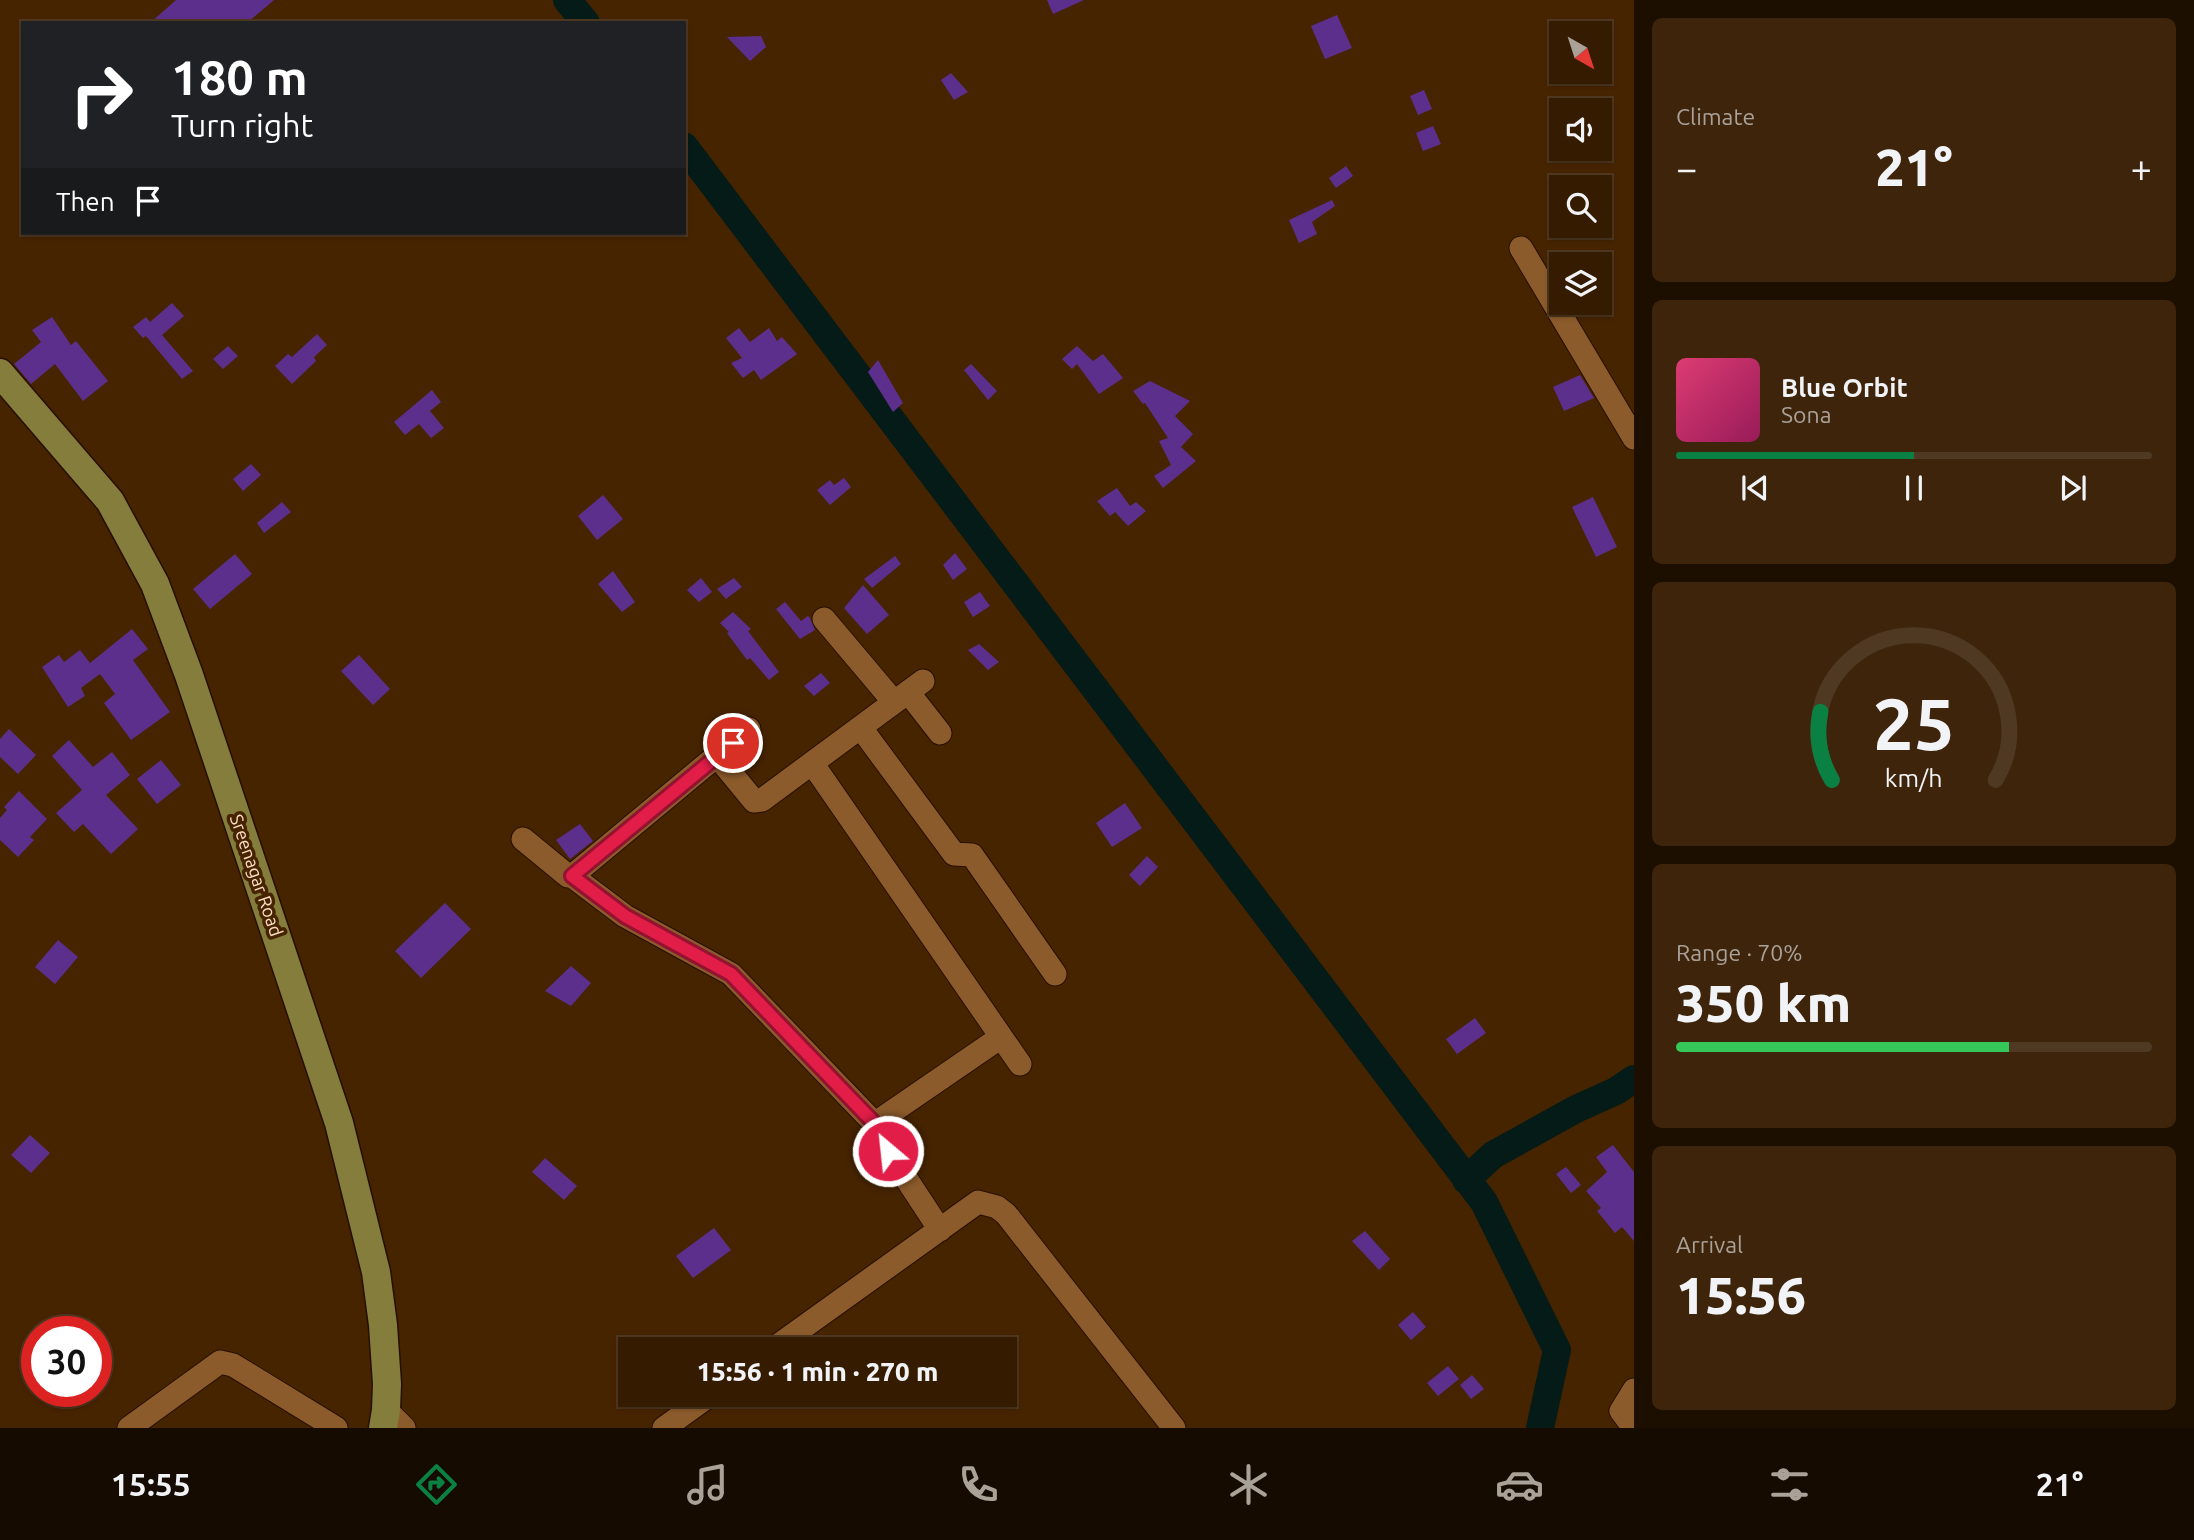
<!DOCTYPE html>
<html lang="en">
<head>
<meta charset="utf-8">
<style>
	:root { --surface:#351b00; --page:#3d240a; --text:#f1f3f6; --muted:#aaa199; --line:#4f3922; --accent:#0b8043 }
	body { margin:0; font-family:Ubuntu,sans-serif; background:var(--page); color:var(--text); height:100vh; display:flex; flex-direction:column; font-size:26px; white-space:nowrap }
	* { box-sizing:border-box; margin:0 }
	p { font-size:23px; color:var(--muted) }
	.icon { flex:none; width:38px; height:38px; fill:none; stroke:currentColor; stroke-width:2; stroke-linecap:round; stroke-linejoin:round }
	.map { position:relative; flex:1; overflow:hidden }
	.side { display:flex; flex-direction:column; gap:18px; padding:18px; background:#1d0f00; width:560px }
	.side>* { flex:none }
	.banner { position:absolute; left:21px; top:21px; width:665px; height:214px; border-radius:0px; box-shadow:0 2px 5px #0004,0 0 0 2px var(--line); background:#202124; color:#fff; overflow:hidden }
	.needle { width:46px; rotate:141deg }
	.buttons { position:absolute; left:1549px; top:21px; display:grid; gap:14px }
	.buttons a { display:grid; place-items:center; width:63px; height:63px; border-radius:0px; background:var(--surface); box-shadow:0 2px 5px #0004,0 0 0 2px var(--line); font-size:35px }
	.speed { position:absolute; left:21px; top:1316px; display:flex; gap:14px; font-size:35px; font-weight:700; text-align:center }
	.speed>* { display:grid; place-content:center; width:91px; height:91px; border-radius:50%; background:var(--surface); box-shadow:0 2px 5px #0004,0 0 0 2px var(--line); line-height:1 }
	.speed .limit { border:10px solid #d22; background:#fff; color:#111 }
	.pin { position:absolute; display:grid; place-items:center; width:60px; height:60px; color:#fff; margin:-30px; border:4px solid #fff; border-radius:50%; box-shadow:0 2px 7px #0007 }
	.me { position:absolute; width:77px; margin:-38px; rotate:332deg; stroke-linejoin:round; filter:drop-shadow(0 0 5px #0008) }
	.turn { display:flex; align-items:center; gap:24px; height:147px; padding:0 35px; font-size:32px }
	.turn .icon { width:91px; height:91px; stroke-width:2.5 }
	.turn b { display:block; font-size:49px; line-height:60px }
	.then { display:flex; align-items:center; height:66px; padding:0 35px; background:#0003; gap:14px; font-size:26px }
	.big { font-size:52px; font-weight:800; line-height:1.1 }
	.side .tile { flex:1; display:flex; flex-direction:column; justify-content:center; gap:10px; min-width:0; padding:0 24px; border-radius:10px; background:var(--page) }
	.side .dial { align-items:center; gap:0 }
	.dial svg { height:182px; overflow:visible; fill:none; stroke:var(--line); stroke-width:7; stroke-linecap:round; text-anchor:middle }
	.dial text { fill:var(--text); stroke:none }
	.song { display:flex; align-items:center; gap:21px }
	.cover { width:84px; height:84px; border-radius:10px; background:linear-gradient(135deg,hsl(340 70% 55%),hsl(330 70% 35%)) }
	.played { height:7px; border-radius:4px; background:linear-gradient(90deg,var(--accent) 50%,var(--line) 50%) }
	.keys { display:flex; justify-content:space-around; direction:ltr }
	.heat { display:flex; justify-content:space-between; align-items:center; font-size:38px; direction:ltr }
	.charge { height:10px; border-radius:5px; background:linear-gradient(90deg,#34c759 70%,var(--line) 0) }
	.trip { position:absolute; left:618px; top:1337px; width:399px; height:70px; border-radius:0px; background:var(--surface); box-shadow:0 2px 5px #0004,0 0 0 2px var(--line); font-weight:800; line-height:70px; text-align:center }
	.tab-bar { display:flex; height:112px; justify-content:space-around; align-items:center; background:#150b00; color:var(--muted) }
	.tab-bar .icon { width:49px; height:49px }
	.tab-bar .current { color:var(--accent) }
	.tab-bar b { font-size:32px; color:var(--text) }
	main { display:flex; flex:1; min-height:0 }
	.map>svg:first-child { display:block }
	.lines { fill:none; stroke-linecap:round; stroke-linejoin:round }
	.river { stroke:#051b18; stroke-width:28 }
	.building { fill:#5d2f8c }
	.minor-casing { stroke:#270f00; stroke-width:25 }
	.major-casing { stroke:#270f00; stroke-width:31 }
	.minor { stroke:#8c5b2b; stroke-width:23 }
	.major { stroke:#847d3c; stroke-width:28 }
	.route-casing { stroke:#92132f; stroke-width:18 }
	.route { stroke:#e11d48; stroke-width:12 }
	.labels { text-anchor:middle; dominant-baseline:central; stroke-width:7; stroke-linejoin:round; paint-order:stroke }
	.street-label { font-size:18px; fill:#fbdec6; stroke:#472400 }
</style>
</head>
<body>
<main>
<div class="map">
<svg width="1634" height="1428" viewBox="0 0 1634 1428">
	<rect width="100%" height="100%" fill="#472400"/>
	<g class="lines">
		<path class="river" d="M567,0L586,23
			M684,146L1484,1202L1557,1350L1540,1428
			M1466,1180L1493,1155L1576,1109L1616,1091L1634,1079"/>
	</g>
	<path class="building" d="M176,0H274L247,23H150Z
		M1047,0H1084L1053,14Z
		M1337,15L1352,48L1325,59L1311,26Z
		M761,36L766,47L750,61L727,37Z
		M951,73L968,92L954,100L941,80Z
		M1424,90L1432,109L1418,115L1410,96Z
		M1433,126L1441,144L1423,151L1416,133Z
		M1346,166L1353,176L1336,188L1329,178Z
		M1332,200L1335,206L1312,222L1317,234L1299,243L1289,220Z
		M172,303L184,316L162,335L193,371L182,379L146,336L143,338L133,327L146,317L150,322Z
		M52,317L71,345L76,341L108,381L83,401L55,364L31,384L14,364L41,342L32,330Z
		M739,328L750,342L769,328L777,341L782,337L797,354L761,380L754,370L743,378L731,363L742,358L726,338Z
		M317,334L327,345L314,357L316,361L292,384L275,366L288,354L292,357Z
		M228,346L238,356L223,369L213,359Z
		M1077,346L1093,361L1103,354L1123,378L1099,394L1077,364L1072,369L1062,359Z
		M878,360L903,403L893,412L868,372Z
		M971,364L997,391L988,400L964,370Z
		M1580,375L1594,398L1564,411L1553,387Z
		M1150,381L1190,401L1175,416L1193,434L1181,447L1196,461L1163,488L1154,476L1171,465L1159,441L1168,438L1145,403L1143,404L1133,391Z
		M432,390L441,402L430,411L444,428L431,438L419,424L405,435L394,422Z
		M251,464L261,475L243,491L233,479Z
		M844,478L851,487L830,505L817,490L830,480L834,485Z
		M1117,488L1130,506L1136,502L1146,511L1128,526L1115,512L1110,516L1097,501Z
		M603,495L623,519L597,540L578,516Z
		M1593,497L1617,547L1596,557L1572,507Z
		M282,502L291,512L264,533L257,523Z
		M955,553L967,569L953,580L943,565Z
		M235,554L252,574L210,609L193,589Z
		M895,556L901,564L872,588L864,579Z
		M613,571L635,602L622,612L598,584Z
		M701,578L712,592L699,602L687,590Z
		M734,578L742,587L726,599L717,589Z
		M863,585L889,615L867,634L844,608Z
		M980,592L990,606L973,617L964,602Z
		M785,602L801,621L808,616L810,618L815,630L800,639L776,609Z
		M733,612L751,629L748,631L779,672L769,680L750,658L747,660L727,633L729,632L720,623Z
		M132,629L148,649L133,660L170,712L131,740L104,703L115,694L100,674L81,688L85,696L68,707L42,667L59,655L64,662L80,650L90,663Z
		M979,644L999,662L988,670L968,650Z
		M359,655L390,689L373,705L341,671Z
		M821,673L830,683L814,696L804,686Z
		M9,729L36,755L18,774L0,757V739Z
		M69,740L93,767L112,752L130,775L106,795L138,829L111,854L83,824L74,832L56,813L82,790L52,756Z
		M161,760L181,785L157,804L137,779Z
		M19,791L47,819L30,837L34,840L18,857L0,840V818L7,810L4,807Z
		M1125,803L1142,828L1112,847L1096,823Z
		M580,824L593,841L570,859L556,840Z
		M1147,856L1158,867L1140,886L1129,875Z
		M445,903L471,929L421,978L395,951Z
		M58,940L78,957L55,984L35,967Z
		M571,966L591,983L571,1006L545,991Z
		M1475,1018L1486,1033L1457,1054L1446,1039Z
		M30,1135L50,1153L31,1173L11,1155Z
		M1613,1145L1634,1172V1241L1622,1227L1615,1233L1597,1211L1601,1208L1586,1191L1607,1172L1596,1157Z
		M545,1158L577,1186L564,1200L532,1172Z
		M1566,1167L1581,1185L1571,1193L1556,1174Z
		M714,1228L731,1250L693,1278L676,1256Z
		M1365,1231L1390,1259L1379,1270L1352,1241Z
		M1413,1312L1426,1327L1411,1340L1398,1325Z
		M1448,1366L1459,1379L1438,1396L1427,1383Z
		M1472,1375L1484,1389L1471,1399L1460,1385Z"/>
	<g class="lines">
		<g class="minor-casing">
			<path id="minor" d="M1521,248L1634,438
				M824,619L894,702
				M908,692L940,733
				M861,728L954,854L972,855L1055,974
				M717,756L754,801L762,800L923,681
				M812,763L1020,1064
				M523,839L568,876H572L749,729
				M572,876L625,916L731,974L876,1125
				M940,1230L875,1131L880,1120L1001,1037
				M773,1349L978,1202L997,1207L1006,1214L1174,1428
				M1634,1390L1621,1411L1634,1428
				M386,1410L404,1428
				M129,1428L220,1362L233,1365L336,1428
				M664,1428L710,1395"/>
		</g>
		<g class="major-casing">
			<path id="major" d="M0,373L110,501L155,584L189,675L339,1123L376,1272L383,1325L387,1384L386,1410L383,1428"/>
		</g>
		<use href="#minor" class="minor"/>
		<use href="#major" class="major"/>
	</g>
	<g class="lines">
		<g class="route-casing">
			<path id="route" d="M733,743L572,876L625,916L731,974L876,1125V1131L888,1151"/>
		</g>
		<use href="#route" class="route"/>
	</g>
	<g class="labels">
		<g class="street-label">
			<text transform="translate(257 875) rotate(71)">Sreenagar Road</text>
		</g>
	</g>
</svg>
<div class="buttons">
<a><svg class="needle" viewBox="-14 -14 28 28"><path d="M0-13l5 13h-10z" fill="#e53935"/><path d="M0 13l5-13h-10z" fill="#aaa199"/></svg></a>
<a><svg class="icon" aria-label="sound" viewBox="0 0 24 24"><path d="M4 9h4l5-4v14l-5-4H4zM17 9q2 3 0 6"/></svg></a>
<a><svg class="icon" aria-label="search" viewBox="0 0 24 24"><circle cx="10" cy="10" r="6"/><path d="M15 15l6 6"/></svg></a>
<a><svg class="icon" aria-label="layers" viewBox="0 0 24 24"><path d="M12 4l9 5-9 5-9-5zM3 14l9 5 9-5"/></svg></a>
</div>
<div class="speed"><div class="limit">30</div></div>
<div class="pin" style="left:733px;top:743px;background:#d93025"><svg class="icon" aria-label="arrive" viewBox="0 0 24 24"><path d="M6 21V4h12l-3 4 3 4H6"/></svg></div>
<svg class="me" style="left:888px;top:1151px" viewBox="-20 -20 40 40"><circle r="17" fill="#e11d48" stroke="#fff" stroke-width="3"/><path d="M0-11L8 9 0 5-8 9z" fill="#fff"/></svg>
<div class="trip">15:56 · 1 min · 270 m</div>
<div class="banner">
<div class="turn"><svg class="icon" aria-label="right" viewBox="0 0 24 24"><path d="M7 20v-9h11M14 6l5 5-5 5"/></svg><div><b>180 m</b>Turn right</div></div>
<div class="then">Then<svg class="icon" aria-label="arrive" viewBox="0 0 24 24"><path d="M6 21V4h12l-3 4 3 4H6"/></svg></div>
</div>
</div>
<section class="side">
<div class="tile"><p>Climate</p>
<div class="heat"><a>−</a><b class="big">21°</b><a>+</a></div>
</div>
<div class="tile">
<div class="song"><i class="cover"></i><div><b>Blue Orbit</b><p>Sona</p></div></div>
<div class="played"></div>
<div class="keys"><svg class="icon" aria-label="previous" viewBox="0 0 24 24"><path d="M18 5L8 12l10 7zM5 5v14"/></svg><svg class="icon" aria-label="pause" viewBox="0 0 24 24"><path d="M8 5v14M16 5v14"/></svg><svg class="icon" aria-label="next" viewBox="0 0 24 24"><path d="M6 5l10 7-10 7zM19 5v14"/></svg></div>
</div>
<div class="tile dial"><svg viewBox="0 0 100 80">
<path d="M14 69A42 42 0 1 1 86 69"/>
<path d="M14 69A42 42 0 0 1 9 39" stroke="#0b8043"/>
<text x="50" y="56" font-size="32" font-weight="700">25</text>
<text x="50" y="72" font-size="11">km/h</text>
</svg></div>
<div class="tile"><p>Range · 70%</p><b class="big">350 km</b><div class="charge"></div></div>
<div class="tile"><p>Arrival</p><b class="big">15:56</b></div>
</section>
</main>
<nav class="tab-bar">
<b>15:55</b>
<svg class="icon current" aria-label="directions" viewBox="0 0 24 24"><path d="M12 3l9 9-9 9-9-9zM9 14v-3h6M13 9l2 2-2 2"/></svg>
<svg class="icon" aria-label="music" viewBox="0 0 24 24"><path d="M9 18V5l10-2v13"/><circle cx="6" cy="18" r="3"/><circle cx="16" cy="16" r="3"/></svg>
<svg class="icon" aria-label="phone" viewBox="0 0 24 24"><path d="M5 4h4l2 5-3 2q2 4 5 5l2-3 5 2v4C11 20 4 13 5 4z"/></svg>
<svg class="icon" aria-label="climate" viewBox="0 0 24 24"><path d="M12 3v18M4 7l16 10M4 17L20 7"/></svg>
<svg class="icon" aria-label="car" viewBox="0 0 24 24"><path d="M5 17H2v-5l4-1 3-4h7l3 4 3 1v5h-3M9 17h6M6 11h13"/><circle cx="7" cy="17" r="2"/><circle cx="17" cy="17" r="2"/></svg>
<svg class="icon" aria-label="filters" viewBox="0 0 24 24"><path d="M4 7h16M4 17h16"/><circle cx="9" cy="7" r="2"/><circle cx="15" cy="17" r="2"/></svg>
<b>21°</b>
</nav>
</body>
</html>
